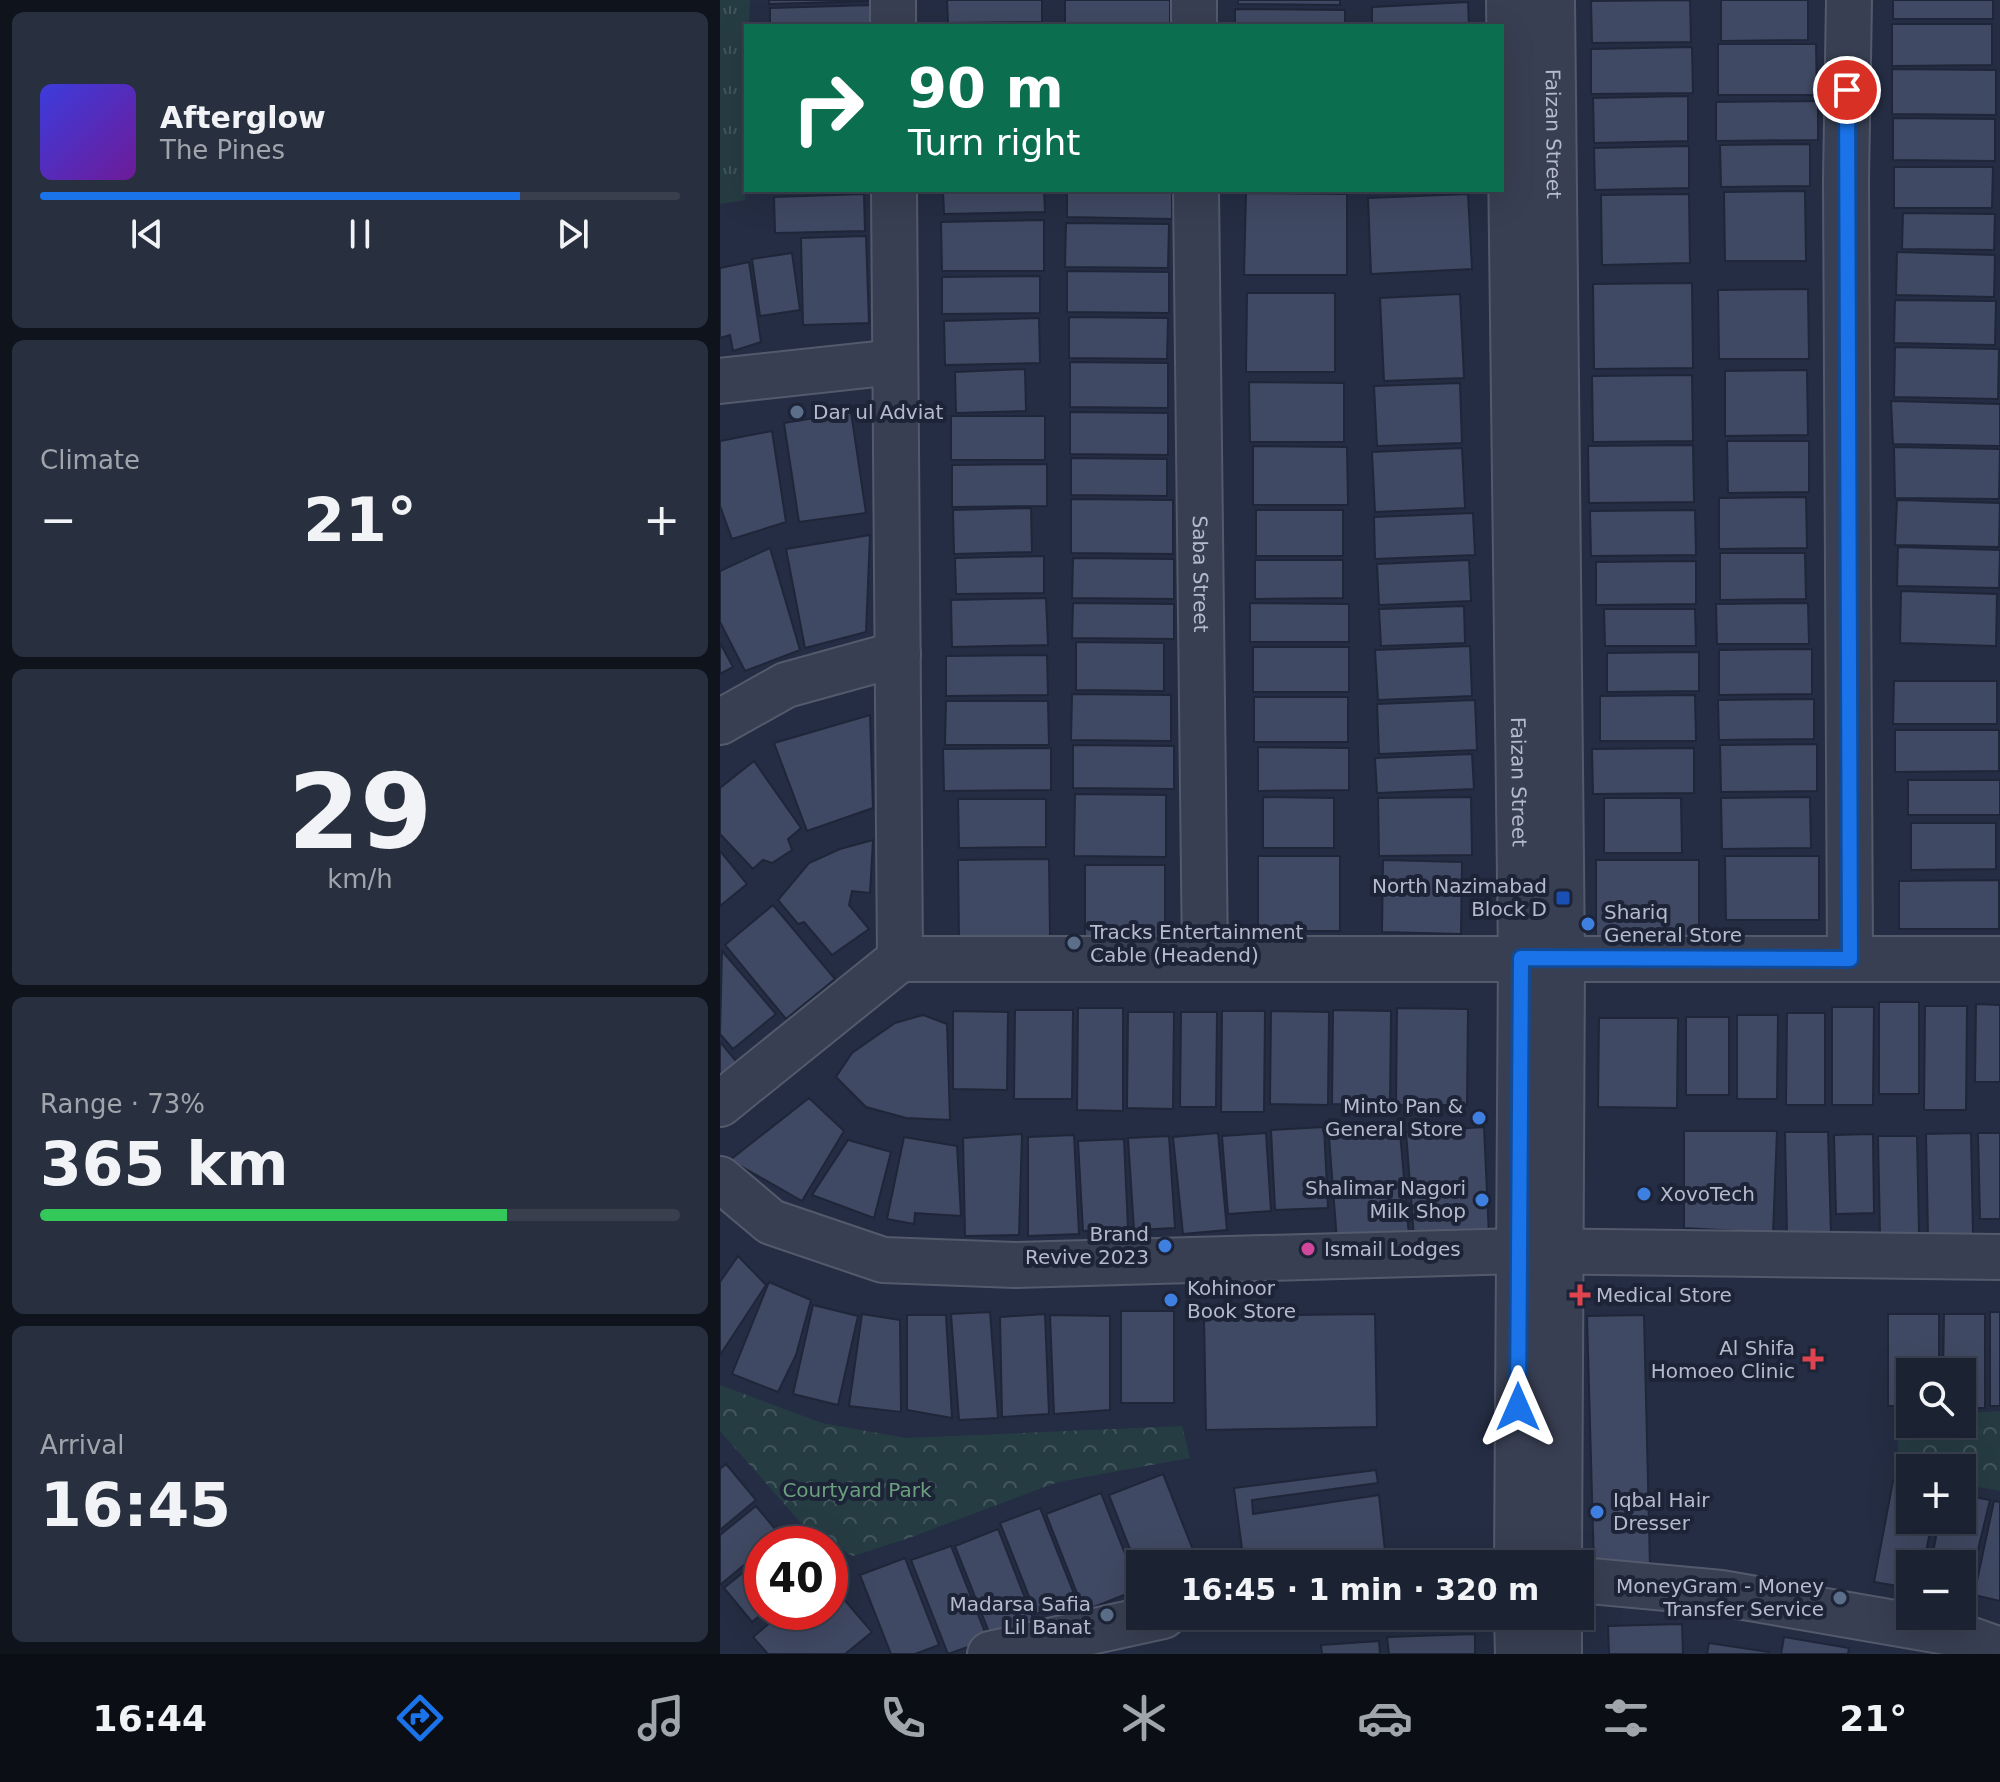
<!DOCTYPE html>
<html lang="en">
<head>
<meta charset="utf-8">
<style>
	:root { --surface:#1b2232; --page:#282f3e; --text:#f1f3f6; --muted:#a0a4ac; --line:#393f4d; --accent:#1a73e8 }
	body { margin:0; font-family:"DejaVu Sans",sans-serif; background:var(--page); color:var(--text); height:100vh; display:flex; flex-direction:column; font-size:30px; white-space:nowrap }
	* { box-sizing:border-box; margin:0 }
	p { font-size:26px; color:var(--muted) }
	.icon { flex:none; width:44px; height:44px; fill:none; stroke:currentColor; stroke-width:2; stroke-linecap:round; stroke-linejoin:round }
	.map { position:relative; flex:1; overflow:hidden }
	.panel { display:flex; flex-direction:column; gap:12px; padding:12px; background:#0f131c; width:720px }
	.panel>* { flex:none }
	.top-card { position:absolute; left:24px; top:24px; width:760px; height:168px; border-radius:0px; box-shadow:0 8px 32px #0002,0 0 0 2px var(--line); background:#0b6e4f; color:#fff; overflow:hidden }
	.controls { position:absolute; left:1176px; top:1358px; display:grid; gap:16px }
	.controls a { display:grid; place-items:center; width:80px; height:80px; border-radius:0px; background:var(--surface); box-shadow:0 8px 32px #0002,0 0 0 2px var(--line); font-size:40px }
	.speed { position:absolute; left:24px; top:1526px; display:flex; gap:16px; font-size:40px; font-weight:700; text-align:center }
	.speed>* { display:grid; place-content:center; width:104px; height:104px; border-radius:50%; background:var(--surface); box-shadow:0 8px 32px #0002,0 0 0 2px var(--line); line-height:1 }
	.speed .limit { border:12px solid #d22; background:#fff; color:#111 }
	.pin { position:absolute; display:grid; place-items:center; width:68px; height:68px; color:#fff; margin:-34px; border:4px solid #fff; border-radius:50%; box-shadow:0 2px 8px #0007 }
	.me { position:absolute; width:88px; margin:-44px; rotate:0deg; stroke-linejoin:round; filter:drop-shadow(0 0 6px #0008) }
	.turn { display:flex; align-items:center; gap:28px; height:168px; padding:0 32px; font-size:36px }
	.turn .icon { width:104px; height:104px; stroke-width:2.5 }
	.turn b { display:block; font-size:56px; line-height:68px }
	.big { font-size:60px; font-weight:600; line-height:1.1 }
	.panel .card { flex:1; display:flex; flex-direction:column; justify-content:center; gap:12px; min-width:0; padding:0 28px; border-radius:12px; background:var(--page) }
	.panel .dial { align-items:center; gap:0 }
	.dial b { font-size:104px; line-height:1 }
	.song { display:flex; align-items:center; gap:24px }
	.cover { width:96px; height:96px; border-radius:12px; background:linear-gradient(135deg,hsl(240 70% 55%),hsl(280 70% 35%)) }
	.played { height:8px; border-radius:4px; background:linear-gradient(90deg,var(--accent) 75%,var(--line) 75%) }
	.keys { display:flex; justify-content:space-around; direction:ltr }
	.heat { display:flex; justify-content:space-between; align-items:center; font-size:44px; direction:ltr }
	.charge { height:12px; border-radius:6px; background:linear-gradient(90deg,#34c759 73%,var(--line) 0) }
	.trip { position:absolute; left:406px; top:1550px; width:468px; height:80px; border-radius:0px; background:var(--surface); box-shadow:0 8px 32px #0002,0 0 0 2px var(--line); font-weight:600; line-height:80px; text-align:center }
	.dock { display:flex; height:128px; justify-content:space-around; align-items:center; background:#0b0e14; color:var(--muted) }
	.dock .icon { width:56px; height:56px }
	.dock .active { color:var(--accent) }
	.dock b { font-size:36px; color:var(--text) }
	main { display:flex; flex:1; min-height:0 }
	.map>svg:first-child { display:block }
	.grass { fill:url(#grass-tufts) }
	.park { fill:url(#park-crowns) }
	.building { fill:#404963; stroke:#1f2639; stroke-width:2 }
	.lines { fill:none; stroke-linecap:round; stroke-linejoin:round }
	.minor-casing { stroke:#535a6c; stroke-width:48 }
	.minor { stroke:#383f52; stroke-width:44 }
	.route-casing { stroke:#114b97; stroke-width:20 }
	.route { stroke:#1a73e8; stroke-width:14 }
	.service-dot { fill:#5c6f8a; stroke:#1d2437; stroke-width:3 }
	.transit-dot { fill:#1a4fb4; stroke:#1d2437; stroke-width:3 }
	.shop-dot { fill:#3f7fe0; stroke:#1d2437; stroke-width:3 }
	.hotel-dot { fill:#d1479c; stroke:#1d2437; stroke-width:3 }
	.health-dot { fill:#e0444e; stroke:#1d2437; stroke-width:3 }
	.labels { text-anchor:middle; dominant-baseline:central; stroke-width:8; stroke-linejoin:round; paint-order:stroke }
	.street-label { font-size:20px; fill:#b5bbcc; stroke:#1d2437 }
	.poi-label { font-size:20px; fill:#b5bbcc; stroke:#1d2437; text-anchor:start }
	.park-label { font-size:20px; fill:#6b9f7e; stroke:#1d2437 }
</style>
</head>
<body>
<main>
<section class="panel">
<div class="card">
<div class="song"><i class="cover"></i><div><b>Afterglow</b><p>The Pines</p></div></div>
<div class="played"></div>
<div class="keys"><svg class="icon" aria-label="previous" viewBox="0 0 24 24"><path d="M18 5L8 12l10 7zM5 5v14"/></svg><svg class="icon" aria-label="pause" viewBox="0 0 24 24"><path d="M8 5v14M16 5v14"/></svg><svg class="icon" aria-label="next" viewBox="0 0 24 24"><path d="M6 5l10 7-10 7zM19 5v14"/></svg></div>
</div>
<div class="card"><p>Climate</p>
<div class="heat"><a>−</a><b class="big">21°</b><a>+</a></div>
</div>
<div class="card dial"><b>29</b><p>km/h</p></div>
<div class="card"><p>Range · 73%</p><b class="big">365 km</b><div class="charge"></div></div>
<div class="card"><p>Arrival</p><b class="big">16:45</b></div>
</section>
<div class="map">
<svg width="1280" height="1654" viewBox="0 0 1280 1654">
	<defs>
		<pattern id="grass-tufts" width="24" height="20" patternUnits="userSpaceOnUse" patternTransform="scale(2)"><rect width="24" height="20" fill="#263c43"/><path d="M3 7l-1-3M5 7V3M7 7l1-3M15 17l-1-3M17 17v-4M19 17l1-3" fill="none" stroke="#43565d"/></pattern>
		<pattern id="park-crowns" width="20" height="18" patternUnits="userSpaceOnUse" patternTransform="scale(2)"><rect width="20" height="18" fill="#263c43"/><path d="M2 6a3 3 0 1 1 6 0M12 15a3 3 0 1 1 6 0" fill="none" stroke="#43565d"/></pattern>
	</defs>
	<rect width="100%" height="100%" fill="#242d43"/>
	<path class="grass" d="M0,0H30L29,26H26L25,200L0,204Z"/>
	<path class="park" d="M0,1385L102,1423L186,1438L462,1426L470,1458L338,1482L189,1538L133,1556L88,1531L0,1431Z
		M1280,1411V1491L1242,1484V1468H1190V1473L1178,1471V1417L1190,1416V1424H1242V1413Z"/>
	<path class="building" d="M49,0H151V1L49,4Z
		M227,0H322V22L228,23Z
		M345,0H450V26H345Z
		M518,0H620V5L518,4Z
		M970,0L971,42L872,43L871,1Z
		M1001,0H1088V40L1001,41Z
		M1173,0H1273V19H1173Z
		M748,2L749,26H652V7Z
		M153,5V26H50V8Z
		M515,9L625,10V26H515Z
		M1172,24H1272V65L1172,66Z
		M998,44H1096L1097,95H998Z
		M972,47L973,93L871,94V49Z
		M1172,69L1276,70V115L1172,114Z
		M968,96V141L874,143L873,98Z
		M1098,101V140L996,141V102Z
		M1173,118L1275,119V161L1173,160Z
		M1090,144V186L1001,187L1000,145Z
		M969,146V188L875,190L874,148Z
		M1174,167H1273L1272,208H1174Z
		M223,190H324L325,212L224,214Z
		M347,190H452V219L347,217Z
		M1085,191L1086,261H1005L1004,192Z
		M526,193L627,194V275H524Z
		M144,194L145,231L55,233L54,197Z
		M748,194L752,269L651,274L648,198Z
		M969,194L970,263L882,265L881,195Z
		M1183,213L1275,214L1274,250L1182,249Z
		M324,220V271H222L221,222Z
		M346,223L449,224L448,268L345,267Z
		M146,236L149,323L83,325L81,238Z
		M1177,252L1275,255L1274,297L1176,295Z
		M72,253L80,310L40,316L32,259Z
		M29,262L41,342L13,351L10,335L0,338V268Z
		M347,271L449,272V313L347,312Z
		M320,276V313L222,314V277Z
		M972,283L973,368L874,369L873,284Z
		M1088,289L1089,359H999L998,290Z
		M527,293H615V372H526Z
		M740,294L744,378L664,381L660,298Z
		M1175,300L1276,301L1275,345L1174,343Z
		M349,317L448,318L447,359L349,358Z
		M319,318L320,363L225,365L224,321Z
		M1175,347L1279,349L1278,399L1174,397Z
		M350,362L448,363V408L350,407Z
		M305,369L306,411L236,413L235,372Z
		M1087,370L1088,435L1005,436V371Z
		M972,375L973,441L873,442L872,376Z
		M529,382L624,383V442H530Z
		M740,383L742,443L657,446L654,386Z
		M1171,401L1280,404V446L1173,444Z
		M131,412L146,513L79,522L64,423Z
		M350,412L448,413V455L350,454Z
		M231,416H325V460H231Z
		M52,431L66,522L12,539L0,506V441Z
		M1007,441H1089V492L1008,493Z
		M973,445L974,502L869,503L868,446Z
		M533,446L627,447L628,505H533Z
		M1174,447L1280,449L1279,499L1175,498Z
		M742,448L745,508L655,512L652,452Z
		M351,458L447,459V496L351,495Z
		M327,464V506L232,507V465Z
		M1086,497L1087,548L999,549V498Z
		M351,499L453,500V554L351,553Z
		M1177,500L1280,503L1279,547L1175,545Z
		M311,508L312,552L234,554L233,510Z
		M536,510H623V556H536Z
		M975,510L976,555L871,556L870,511Z
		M753,513L755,555L655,559L654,517Z
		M150,535L146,632L85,648L66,549Z
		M1178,547L1280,550L1279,588L1177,586Z
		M50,548L80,650L25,671L0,622V571Z
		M1000,553H1085L1086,599L1000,600Z
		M324,556V593L236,594L235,558Z
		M353,558L454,559V599L352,598Z
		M535,560H623V598L535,599Z
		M749,560L751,601L659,605L657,564Z
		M976,561V604L876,605V562Z
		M1181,591L1277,594L1276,646L1180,643Z
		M326,598L328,645L232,647L231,600Z
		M353,603L454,604V639L352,638Z
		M530,603L629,604V642H530Z
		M1088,603L1089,644H997L996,604Z
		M744,606L745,643L661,646L659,609Z
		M884,609H975L976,646H885Z
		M356,642L444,643V691L356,690Z
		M0,643L13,667L0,674Z
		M750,646L752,696L658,700L655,650Z
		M533,647H629V692H533Z
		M1092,649V694L999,695V650Z
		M979,652V691L887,692V653Z
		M327,655L328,695L226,696V656Z
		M1174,681H1277V724H1173Z
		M352,694L451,695V741L351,740Z
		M975,695L976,741H880V696Z
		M534,697H628V742H534Z
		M1094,699V739L999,740L998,700Z
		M755,700L757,750L659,754L657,704Z
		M226,701H328L329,745H225Z
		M150,715L153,808L87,831L54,743Z
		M1175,730H1279V771L1175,772Z
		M1097,744V791L1001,792L1000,745Z
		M353,745L454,746V789L353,788Z
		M538,747L629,748V790L538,791Z
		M331,748V790L224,791L223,749Z
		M974,748V793L873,794L872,749Z
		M752,754L754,789L657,793L655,758Z
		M34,761L81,828L68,839L72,850L52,863L43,860L33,869L0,834V788Z
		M1188,780H1280V815H1188Z
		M355,794L446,795V857L354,856Z
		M543,797L614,798V848H543Z
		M751,797L752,855L659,856L658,798Z
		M1090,797L1091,848L1002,849L1001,798Z
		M884,798H961L962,853H884Z
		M238,799H326V847L239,848Z
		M1191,823H1276V869L1191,870Z
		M153,840L150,893L132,891L129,905L149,929L112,955L84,922L78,924L58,900L89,863L120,849Z
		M0,851L27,884L0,906Z
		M538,856H620V931H538Z
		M1005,856H1099V920H1006Z
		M329,859L330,937L239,938L238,860Z
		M663,860L742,862L741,934L662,932Z
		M876,860H979V938H876Z
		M365,865H445V937L365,936Z
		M1279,880V929H1179V881Z
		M53,905L115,979L66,1019L5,945Z
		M2,951L56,1014L13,1049L0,1034Z
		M1159,1002H1199V1094H1159Z
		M1256,1004L1280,1005V1082H1255Z
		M1205,1006H1247L1246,1110H1204Z
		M1112,1007H1154L1153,1105H1112Z
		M358,1008H403V1111L357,1110Z
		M677,1008L748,1009L747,1105H676Z
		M295,1010H353L352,1099H294Z
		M613,1010L671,1011L670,1105L612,1104Z
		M233,1011L288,1012L287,1090L233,1089Z
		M502,1011H545L544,1112H501Z
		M551,1011L609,1012L608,1105L550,1104Z
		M408,1012H454L453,1109L407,1108Z
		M461,1012H497L496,1107H460Z
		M1067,1013H1105V1105H1066Z
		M203,1015L227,1024L230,1120L186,1118L146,1107L116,1077L132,1053L175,1023Z
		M1017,1015H1058L1057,1099H1017Z
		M966,1017H1009V1095H966Z
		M879,1018H958L957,1108L878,1107Z
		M0,1042L21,1067L0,1084Z
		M89,1098L124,1131L82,1201L10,1160Z
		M604,1127L608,1208L555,1210L551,1130Z
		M764,1127L769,1236L694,1237L686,1132Z
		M964,1131H1057L1053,1233L964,1228Z
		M680,1132L689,1236L617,1241L609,1137Z
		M1065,1132H1108L1111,1234L1067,1235Z
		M498,1133L507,1230L463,1234L453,1137Z
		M546,1133L551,1211L508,1214L502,1136Z
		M1251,1133L1253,1235L1208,1236L1206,1134Z
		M1258,1133H1280V1219H1260Z
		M302,1134L299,1235L245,1236L243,1138Z
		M1153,1134L1154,1213L1116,1214L1114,1135Z
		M354,1135L359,1234L308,1236V1137Z
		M449,1136L455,1228L414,1230L408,1138Z
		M1158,1136H1197L1199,1234L1160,1235Z
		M184,1137L237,1146L241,1216L195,1213L194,1224L167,1219Z
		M404,1139L408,1229L363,1231L358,1141Z
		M128,1140L171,1152L154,1218L92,1195Z
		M18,1256L46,1285L0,1355V1282Z
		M49,1282L91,1300L76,1355L58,1392L12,1374Z
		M93,1305L138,1316L118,1405L73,1394Z
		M401,1311H454V1403H401Z
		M270,1312L278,1418L239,1420L231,1314Z
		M1270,1312H1280V1406H1270Z
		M142,1314L180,1320L181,1412L129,1406Z
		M325,1314L329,1414L282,1417L280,1317Z
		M655,1314L657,1427L486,1430L484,1316Z
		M1168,1314H1219V1372H1190V1406H1168Z
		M1224,1314H1265V1408H1242V1372H1223Z
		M187,1315H226L232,1418L187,1410Z
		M330,1315L390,1316V1410L334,1414Z
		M924,1315L930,1567L874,1568L867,1316Z
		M6,1464L36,1500L0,1530V1469Z
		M656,1470L658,1483L532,1500L533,1514L659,1495L665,1551L562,1564H524L514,1488Z
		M443,1474L475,1555L451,1564H420V1575L389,1495Z
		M1173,1481L1190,1485V1520H1212L1204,1564H1190V1588L1154,1582Z
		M381,1493L419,1589L364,1611L326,1514Z
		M1242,1495L1270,1500L1249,1587L1242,1585V1564H1211L1219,1520H1242Z
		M1274,1501L1280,1502V1601L1254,1595Z
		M36,1506L60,1535L49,1544H42V1550L0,1585V1535Z
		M320,1508L356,1599L316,1614L280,1523Z
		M278,1529L314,1621L271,1637L235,1546Z
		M231,1546L268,1640L228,1654L191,1560Z
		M42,1557L44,1612L32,1622L4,1588Z
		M185,1558L219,1645L195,1654H171L140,1575Z
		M110,1583L152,1632L125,1654H48L33,1637L63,1612H110Z
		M962,1624L963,1654H889L888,1626Z
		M755,1634V1654H669L667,1637Z
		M1064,1637L1129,1648L1128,1654H1061Z
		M659,1641L660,1654H602L601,1645Z
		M989,1643L1049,1652V1654H987Z"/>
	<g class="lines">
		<g class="minor-casing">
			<g id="minor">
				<path d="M173,0V26"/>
				<path d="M474,0V26"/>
				<path id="s1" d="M789,0L801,958L797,1564"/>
				<path id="s2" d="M832,0L842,959L839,1564"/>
				<path d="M1129,0L1126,180L1130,959"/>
				<path d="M174,190L180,959"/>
				<path id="s3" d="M476,190L485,959"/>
				<path d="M0,381L175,362"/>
				<path d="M0,722L66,685L178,654"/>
				<path d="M0,1104L180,959H1280"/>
				<path d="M0,1179L51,1222L163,1260L295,1265L799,1251L1280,1257"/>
				<path d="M860,1580L1001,1593L1232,1633L1280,1650"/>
				<path d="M797,1616L798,1654"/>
				<path d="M839,1616V1654"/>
				<path d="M270,1654L443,1616"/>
			</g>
		</g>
		<use href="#minor" class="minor"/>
	</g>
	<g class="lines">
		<g class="route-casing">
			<path id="route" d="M798,1407L801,958L1130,959L1127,90"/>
		</g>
		<use href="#route" class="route"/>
	</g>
	<g class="service-dot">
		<circle cx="77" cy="412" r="8"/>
		<circle cx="354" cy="943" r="8"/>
		<circle cx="1120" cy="1598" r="8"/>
		<circle cx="387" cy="1615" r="8"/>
	</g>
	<rect class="transit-dot" x="835" y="890" width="16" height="16" rx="4"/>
	<g class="shop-dot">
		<circle cx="868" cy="924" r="8"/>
		<circle cx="759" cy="1118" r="8"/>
		<circle cx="924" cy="1194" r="8"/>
		<circle cx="762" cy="1200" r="8"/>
		<circle cx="445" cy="1246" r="8"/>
		<circle cx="451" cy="1300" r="8"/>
		<circle cx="877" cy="1512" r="8"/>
	</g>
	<circle class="hotel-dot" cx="588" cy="1249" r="8"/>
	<g class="health-dot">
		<path d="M856 1283h8v8h8v8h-8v8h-8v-8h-8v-8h8z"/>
		<path d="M1089 1347h8v8h8v8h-8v8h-8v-8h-8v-8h8z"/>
	</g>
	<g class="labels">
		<g class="street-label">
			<text stroke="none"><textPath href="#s2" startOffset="134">Faizan Street</textPath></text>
			<text stroke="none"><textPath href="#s3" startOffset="384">Saba Street</textPath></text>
			<text stroke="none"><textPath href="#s1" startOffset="782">Faizan Street</textPath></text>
		</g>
		<g class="poi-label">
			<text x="93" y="412">Dar ul Adviat</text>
			<text x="827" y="886" text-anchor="end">North Nazimabad<tspan x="827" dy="23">Block D</tspan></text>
			<text x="884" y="912">Shariq<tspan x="884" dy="23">General Store</tspan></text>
			<text x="370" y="932">Tracks Entertainment<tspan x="370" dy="23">Cable (Headend)</tspan></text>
			<text x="743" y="1106" text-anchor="end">Minto Pan &amp;<tspan x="743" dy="23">General Store</tspan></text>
			<text x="746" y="1188" text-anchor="end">Shalimar Nagori<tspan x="746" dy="23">Milk Shop</tspan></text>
			<text x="940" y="1194">XovoTech</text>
			<text x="429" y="1234" text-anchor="end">Brand<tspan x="429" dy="23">Revive 2023</tspan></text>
			<text x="604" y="1249">Ismail Lodges</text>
			<text x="467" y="1288">Kohinoor<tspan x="467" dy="23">Book Store</tspan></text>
			<text x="876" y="1295">Medical Store</text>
			<text x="1075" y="1348" text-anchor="end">Al Shifa<tspan x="1075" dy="23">Homoeo Clinic</tspan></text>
			<text x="893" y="1500">Iqbal Hair<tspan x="893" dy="23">Dresser</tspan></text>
			<text x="1104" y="1586" text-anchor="end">MoneyGram - Money<tspan x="1104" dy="23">Transfer Service</tspan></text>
			<text x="371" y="1604" text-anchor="end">Madarsa Safia<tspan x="371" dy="23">Lil Banat</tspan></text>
		</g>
		<g class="park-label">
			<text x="137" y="1490">Courtyard Park</text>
		</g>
	</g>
</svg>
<div class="controls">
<a><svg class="icon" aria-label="search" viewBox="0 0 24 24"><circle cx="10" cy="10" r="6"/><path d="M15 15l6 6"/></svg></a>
<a>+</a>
<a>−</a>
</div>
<div class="speed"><div class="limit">40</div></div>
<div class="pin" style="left:1127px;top:90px;background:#d93025"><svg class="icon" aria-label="arrive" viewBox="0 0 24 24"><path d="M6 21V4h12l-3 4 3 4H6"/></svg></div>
<svg class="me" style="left:798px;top:1407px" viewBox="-20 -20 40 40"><path d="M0-17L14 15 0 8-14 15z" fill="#1a73e8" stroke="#fff" stroke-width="4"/></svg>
<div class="trip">16:45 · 1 min · 320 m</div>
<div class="top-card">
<div class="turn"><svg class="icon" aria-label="right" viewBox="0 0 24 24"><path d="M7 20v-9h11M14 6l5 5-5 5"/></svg><div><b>90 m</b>Turn right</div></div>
</div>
</div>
</main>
<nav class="dock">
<b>16:44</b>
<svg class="icon active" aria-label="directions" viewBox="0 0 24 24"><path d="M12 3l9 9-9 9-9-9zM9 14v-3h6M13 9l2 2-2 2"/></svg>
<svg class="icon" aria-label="music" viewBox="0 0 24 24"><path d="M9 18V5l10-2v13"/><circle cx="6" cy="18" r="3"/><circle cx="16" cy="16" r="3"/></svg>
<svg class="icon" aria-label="phone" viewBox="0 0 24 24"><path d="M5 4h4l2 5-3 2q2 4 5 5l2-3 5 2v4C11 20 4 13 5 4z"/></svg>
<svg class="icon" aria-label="climate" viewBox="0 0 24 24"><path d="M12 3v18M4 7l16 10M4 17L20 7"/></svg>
<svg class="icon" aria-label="car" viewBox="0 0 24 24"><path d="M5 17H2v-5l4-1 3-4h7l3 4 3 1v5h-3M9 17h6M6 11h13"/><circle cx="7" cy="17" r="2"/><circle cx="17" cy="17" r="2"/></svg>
<svg class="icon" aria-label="filters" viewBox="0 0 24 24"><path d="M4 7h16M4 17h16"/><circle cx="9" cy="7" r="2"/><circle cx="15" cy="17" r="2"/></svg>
<b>21°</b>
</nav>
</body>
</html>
